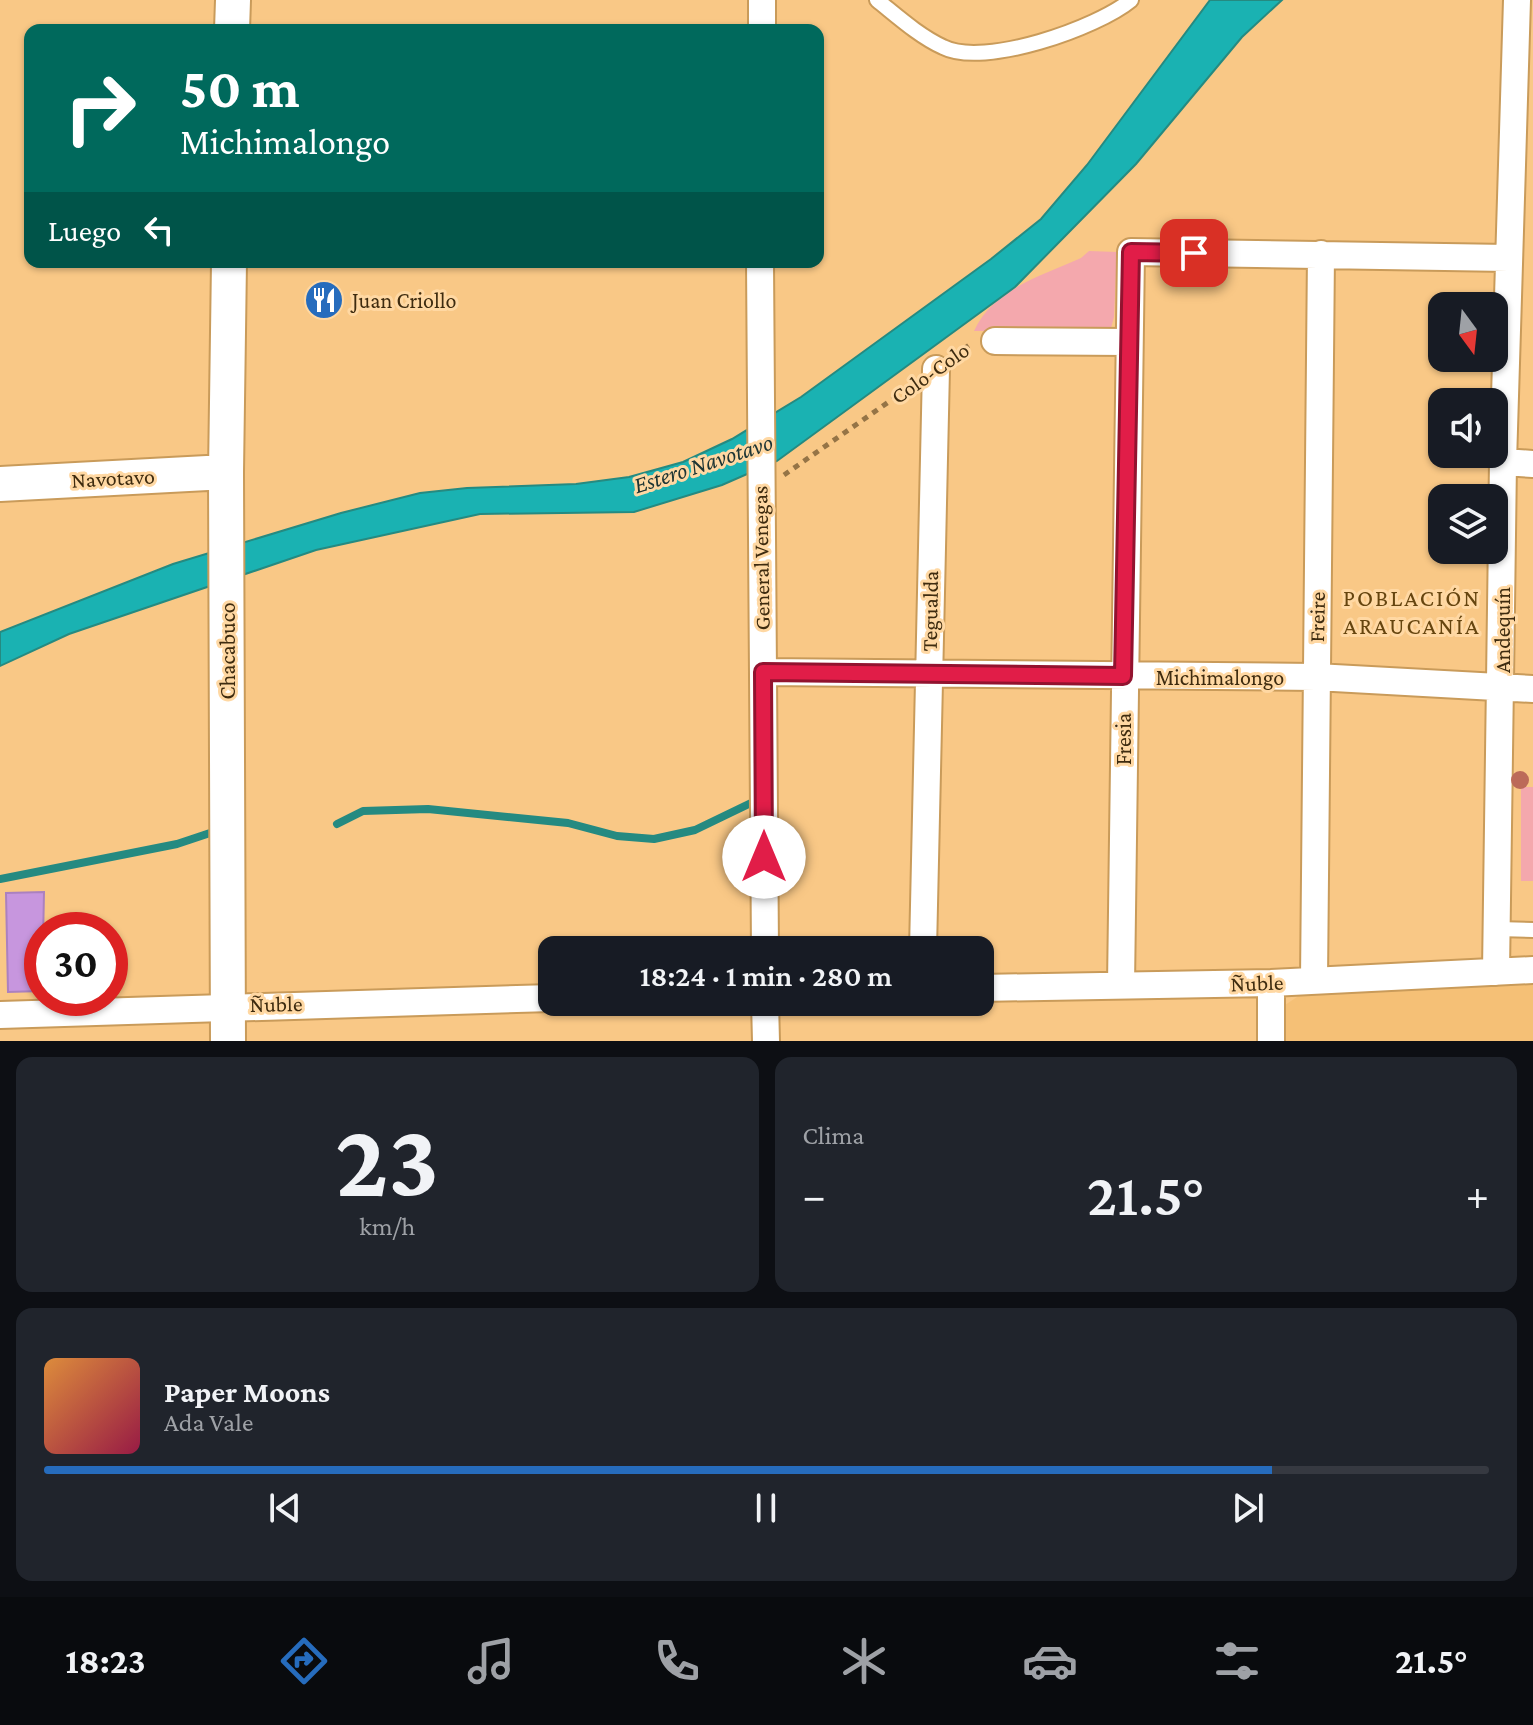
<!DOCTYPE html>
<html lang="es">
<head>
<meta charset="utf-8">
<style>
	:root { --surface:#171b24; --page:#20242c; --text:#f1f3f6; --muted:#9ea1a6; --line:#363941; --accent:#266cbd }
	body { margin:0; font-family:"Crimson Pro",serif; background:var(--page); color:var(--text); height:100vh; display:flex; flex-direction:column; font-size:30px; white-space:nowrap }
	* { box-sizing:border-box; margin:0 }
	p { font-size:26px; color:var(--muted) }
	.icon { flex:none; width:44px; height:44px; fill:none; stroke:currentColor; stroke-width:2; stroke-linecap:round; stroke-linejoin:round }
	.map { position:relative; height:1041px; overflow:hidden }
	.details { display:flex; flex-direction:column; gap:16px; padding:16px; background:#0d0f14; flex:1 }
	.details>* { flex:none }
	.guide { position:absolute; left:24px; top:24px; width:800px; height:244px; border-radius:16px; box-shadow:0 2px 6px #0004; background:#00695c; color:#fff; overflow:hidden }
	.needle { width:52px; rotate:165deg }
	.tools { position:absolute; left:1428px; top:292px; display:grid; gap:16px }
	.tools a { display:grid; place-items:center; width:80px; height:80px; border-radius:16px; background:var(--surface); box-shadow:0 2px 6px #0004; font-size:40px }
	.speed { position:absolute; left:24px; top:912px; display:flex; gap:16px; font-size:40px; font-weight:700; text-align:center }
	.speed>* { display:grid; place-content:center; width:104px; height:104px; border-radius:50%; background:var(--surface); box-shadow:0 2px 6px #0004; line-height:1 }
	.speed .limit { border:12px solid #d22; background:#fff; color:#111 }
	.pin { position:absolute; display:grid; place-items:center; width:68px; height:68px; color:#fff; margin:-34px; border-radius:16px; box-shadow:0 4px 12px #0006 }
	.me { position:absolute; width:88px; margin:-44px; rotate:0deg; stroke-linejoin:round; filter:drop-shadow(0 0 6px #0008) }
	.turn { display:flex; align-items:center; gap:28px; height:168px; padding:0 24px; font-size:36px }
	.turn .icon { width:104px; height:104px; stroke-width:2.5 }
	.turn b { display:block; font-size:56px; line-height:68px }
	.then { display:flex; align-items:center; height:76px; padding:0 24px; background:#0003; gap:16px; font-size:30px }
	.big { font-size:60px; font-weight:600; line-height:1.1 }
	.details .card { flex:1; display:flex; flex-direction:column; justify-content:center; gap:12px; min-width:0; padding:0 28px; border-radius:16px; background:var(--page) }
	.details .dial { align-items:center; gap:0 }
	.dial b { font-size:104px; line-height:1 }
	.song { display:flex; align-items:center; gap:24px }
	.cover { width:96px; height:96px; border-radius:12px; background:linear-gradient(135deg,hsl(30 70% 55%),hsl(340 70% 35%)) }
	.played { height:8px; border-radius:4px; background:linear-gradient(90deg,var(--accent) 85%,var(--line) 85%) }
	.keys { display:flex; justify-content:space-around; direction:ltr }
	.heat { display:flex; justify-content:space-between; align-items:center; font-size:44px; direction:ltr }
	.details .tiles { flex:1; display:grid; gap:16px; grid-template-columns:1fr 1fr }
	.card:last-child { grid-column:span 2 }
	.trip { position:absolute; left:538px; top:936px; width:456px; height:80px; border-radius:16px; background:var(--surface); box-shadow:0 2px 6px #0004; font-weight:600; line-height:80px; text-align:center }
	.tabs { display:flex; height:128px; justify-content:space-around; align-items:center; background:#090b0e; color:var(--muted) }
	.tabs .icon { width:56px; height:56px }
	.tabs .current { color:var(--accent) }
	.tabs b { font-size:36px; color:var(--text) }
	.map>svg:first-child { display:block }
	.built { fill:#f5c076 }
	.green { fill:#f4a8ad }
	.water { fill:#1ab2b2; stroke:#258a81; stroke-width:2 }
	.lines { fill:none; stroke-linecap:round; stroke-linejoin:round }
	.stream { stroke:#258a81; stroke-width:8 }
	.building { fill:#c796de; stroke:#ab81bf; stroke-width:2 }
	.service-casing { stroke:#c99b5a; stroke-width:18 }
	.minor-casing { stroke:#c99b5a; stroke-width:30 }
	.tertiary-casing { stroke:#c99b5a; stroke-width:38 }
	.path { stroke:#957446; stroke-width:5; stroke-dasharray:6 6; stroke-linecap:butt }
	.service { stroke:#fff; stroke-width:14 }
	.minor { stroke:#fff; stroke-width:26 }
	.tertiary { stroke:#fff; stroke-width:34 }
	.tree { fill:#bc6a59 }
	.route-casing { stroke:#92132f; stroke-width:20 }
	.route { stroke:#e11d48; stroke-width:14 }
	.labels { text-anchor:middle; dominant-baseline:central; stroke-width:6; stroke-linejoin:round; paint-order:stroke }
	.poi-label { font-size:22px; fill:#3e2b0f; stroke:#ffd8a3; text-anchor:start }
	.street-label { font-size:22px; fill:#3e2b0f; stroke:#ffd8a3 }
	.water-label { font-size:24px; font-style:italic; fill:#1e3534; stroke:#ffd8a3 }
	.neighbourhood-label { font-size:24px; letter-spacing:2px; fill:#66450f; stroke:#ffd8a3 }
</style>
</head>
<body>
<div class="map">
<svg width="1533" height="1041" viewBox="0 0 1533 1041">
	<rect width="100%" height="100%" fill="#f9c886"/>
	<path class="built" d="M1533,984V1041H1284L1285,1005L1300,995Z"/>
	<path class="green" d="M1089,251L1117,252L1114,317L1111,328L1103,331H974C993,289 1041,276 1081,258Z
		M1521,787H1533V881H1521Z"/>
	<path class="water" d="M1210,0H1282L1242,37L1136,164L1015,287L777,461L722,485L634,512L480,514L316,550L69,634L0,666V632L173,564L341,513L420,493L467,488L576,484L629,477L683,462L732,439L801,397L991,259L1041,219L1087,165Z"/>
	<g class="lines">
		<path class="stream" d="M337,824L363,811L428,809L568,823L617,836L654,839L695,830L753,802
			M0,879L177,844L213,832"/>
	</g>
	<path class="building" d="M44,892L42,991L8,992L6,893Z"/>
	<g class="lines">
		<g class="service-casing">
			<path id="service" d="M877,0C897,16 919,36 943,47C984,68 1097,28 1131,0
				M1497,929L1533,930"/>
		</g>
		<g class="minor-casing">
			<path id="minor" d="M762,30V0
				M760,262L765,950
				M995,341L1128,342
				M1503,462L1533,464
				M763,672L1316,677L1533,689
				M923,950L936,369
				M1496,972L1503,462L1517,0
				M1314,980L1321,254
				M1121,985L1131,252L1508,258
				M980,988L1271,983L1533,970
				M765,1002L766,1041
				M0,1015L552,998
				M1271,1041V983"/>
		</g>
		<g class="tertiary-casing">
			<path id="tertiary" d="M232,30L233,0
				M0,484L226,472
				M228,1041L226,472L229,262"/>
		</g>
		<path class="path" d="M954,356L972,343
			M784,475L910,387"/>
		<use href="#service" class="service"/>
		<use href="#minor" class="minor"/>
		<use href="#tertiary" class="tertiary"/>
	</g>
	<circle class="tree" cx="1520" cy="780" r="9"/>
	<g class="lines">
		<g class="route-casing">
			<path id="route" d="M764,857L763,672L1123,676L1131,252L1194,253"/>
		</g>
		<use href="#route" class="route"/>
	</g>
	<defs>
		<g id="restaurant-disc" transform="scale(2)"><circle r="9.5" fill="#266cbd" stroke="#ffd8a3"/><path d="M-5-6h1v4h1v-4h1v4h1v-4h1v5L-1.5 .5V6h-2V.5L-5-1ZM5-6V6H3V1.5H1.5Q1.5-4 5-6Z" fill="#fff"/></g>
	</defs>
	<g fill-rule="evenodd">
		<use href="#restaurant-disc" x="324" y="300"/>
	</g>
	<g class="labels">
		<g class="poi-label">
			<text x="352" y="300">Juan Criollo</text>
		</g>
		<g class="street-label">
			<text transform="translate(930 373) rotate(-35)">Colo-Colo</text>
			<text transform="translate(113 478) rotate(-3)">Navotavo</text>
			<text transform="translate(761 558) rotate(-91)">General Venegas</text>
			<text transform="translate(930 611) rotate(-89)">Tegualda</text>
			<text transform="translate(1317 617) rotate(-89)">Freire</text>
			<text transform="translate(1502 630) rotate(-90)">Andequín</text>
			<text transform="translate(227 651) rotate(-90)">Chacabuco</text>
			<text x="1220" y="677">Michimalongo</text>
			<text transform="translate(1123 739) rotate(-90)">Fresia</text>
			<text transform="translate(1257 983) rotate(-2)">Ñuble</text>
			<text transform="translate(276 1004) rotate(-1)">Ñuble</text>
		</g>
		<g class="water-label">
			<text transform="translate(703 463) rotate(-18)">Estero Navotavo</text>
		</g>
		<g class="neighbourhood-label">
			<text x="1412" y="597">POBLACIÓN<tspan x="1412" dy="28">ARAUCANÍA</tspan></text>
		</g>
	</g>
</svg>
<div class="tools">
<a><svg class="needle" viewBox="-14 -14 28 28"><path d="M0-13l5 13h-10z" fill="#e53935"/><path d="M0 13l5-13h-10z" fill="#9ea1a6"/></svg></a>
<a><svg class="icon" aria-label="sound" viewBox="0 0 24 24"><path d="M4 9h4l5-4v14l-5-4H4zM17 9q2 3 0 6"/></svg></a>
<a><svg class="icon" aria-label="layers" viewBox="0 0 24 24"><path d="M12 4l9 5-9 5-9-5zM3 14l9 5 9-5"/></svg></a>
</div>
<div class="speed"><div class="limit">30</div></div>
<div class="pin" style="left:1194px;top:253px;background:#d93025"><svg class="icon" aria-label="arrive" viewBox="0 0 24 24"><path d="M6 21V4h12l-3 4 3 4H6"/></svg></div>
<svg class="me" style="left:764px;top:857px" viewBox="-20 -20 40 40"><circle r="19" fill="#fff"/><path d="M0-13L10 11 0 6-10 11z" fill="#e11d48"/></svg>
<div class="trip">18:24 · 1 min · 280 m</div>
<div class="guide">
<div class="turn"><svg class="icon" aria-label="right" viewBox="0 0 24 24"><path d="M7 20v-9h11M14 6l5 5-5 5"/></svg><div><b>50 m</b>Michimalongo</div></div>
<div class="then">Luego<svg class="icon" aria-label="left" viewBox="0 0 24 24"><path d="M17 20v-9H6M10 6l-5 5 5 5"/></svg></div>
</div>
</div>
<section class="details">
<div class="tiles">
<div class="card dial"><b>23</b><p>km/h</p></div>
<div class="card"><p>Clima</p>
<div class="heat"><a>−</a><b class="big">21.5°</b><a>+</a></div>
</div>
<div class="card">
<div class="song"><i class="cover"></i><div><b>Paper Moons</b><p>Ada Vale</p></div></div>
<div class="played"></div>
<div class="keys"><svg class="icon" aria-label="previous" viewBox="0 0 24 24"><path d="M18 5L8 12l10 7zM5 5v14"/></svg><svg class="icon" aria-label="pause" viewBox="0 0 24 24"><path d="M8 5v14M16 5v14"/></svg><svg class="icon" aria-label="next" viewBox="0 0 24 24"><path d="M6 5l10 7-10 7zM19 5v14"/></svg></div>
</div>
</div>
</section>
<nav class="tabs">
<b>18:23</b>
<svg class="icon current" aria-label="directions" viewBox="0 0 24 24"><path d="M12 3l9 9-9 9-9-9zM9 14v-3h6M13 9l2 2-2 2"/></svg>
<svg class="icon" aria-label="music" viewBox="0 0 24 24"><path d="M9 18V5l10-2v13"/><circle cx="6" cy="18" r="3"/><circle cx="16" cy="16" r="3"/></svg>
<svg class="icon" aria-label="phone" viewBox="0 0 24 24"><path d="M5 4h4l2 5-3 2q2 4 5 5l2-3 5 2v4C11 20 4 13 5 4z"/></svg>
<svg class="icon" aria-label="climate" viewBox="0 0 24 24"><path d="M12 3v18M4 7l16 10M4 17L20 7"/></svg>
<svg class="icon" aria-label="car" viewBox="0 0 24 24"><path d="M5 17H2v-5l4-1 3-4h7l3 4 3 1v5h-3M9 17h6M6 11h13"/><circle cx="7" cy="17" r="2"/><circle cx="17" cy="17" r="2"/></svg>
<svg class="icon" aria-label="filters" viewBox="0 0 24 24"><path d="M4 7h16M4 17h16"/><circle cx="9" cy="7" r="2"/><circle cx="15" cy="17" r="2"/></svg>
<b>21.5°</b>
</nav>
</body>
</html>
